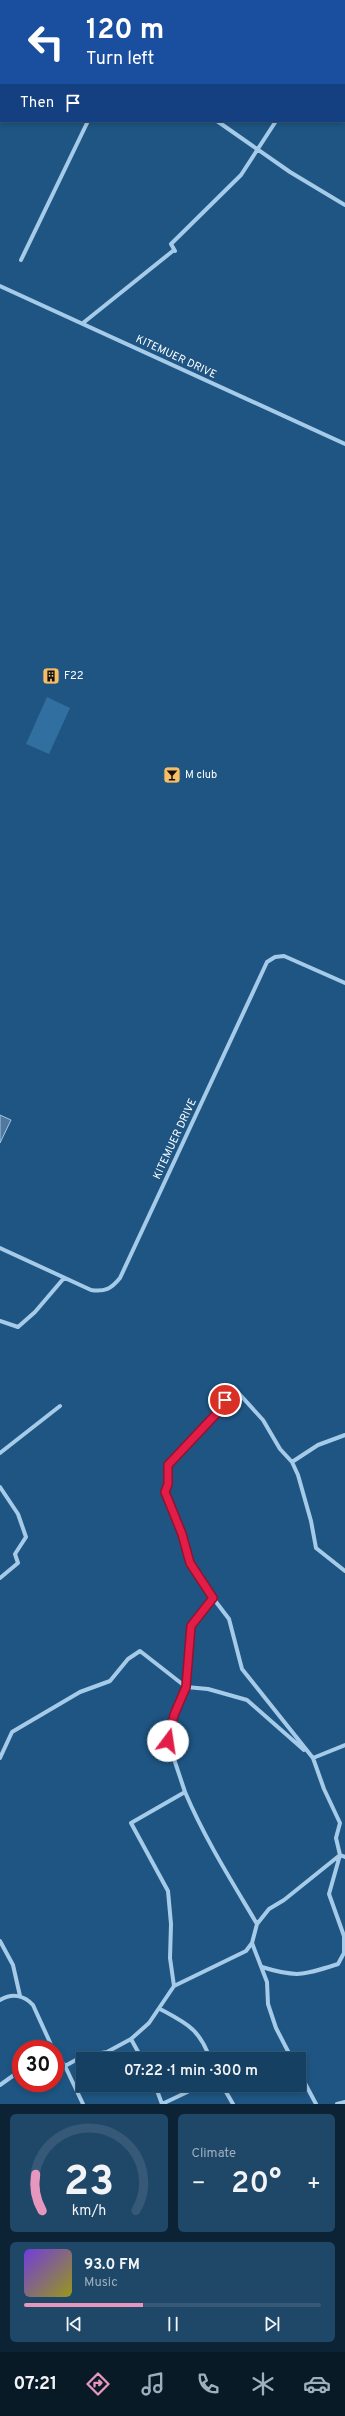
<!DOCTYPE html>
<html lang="en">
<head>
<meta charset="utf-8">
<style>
	:root { --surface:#164062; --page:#1f4768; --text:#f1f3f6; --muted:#9eafbe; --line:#355977; --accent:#e797bd }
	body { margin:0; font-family:Overpass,sans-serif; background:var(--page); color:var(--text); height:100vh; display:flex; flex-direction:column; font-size:15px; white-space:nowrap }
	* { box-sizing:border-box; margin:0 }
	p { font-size:13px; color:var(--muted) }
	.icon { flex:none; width:22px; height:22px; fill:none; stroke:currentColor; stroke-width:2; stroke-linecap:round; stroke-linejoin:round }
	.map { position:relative; height:2104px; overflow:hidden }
	.details { display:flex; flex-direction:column; gap:10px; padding:10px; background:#0c2336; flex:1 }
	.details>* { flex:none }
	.hud { position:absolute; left:0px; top:0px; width:345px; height:122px; box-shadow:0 2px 6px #0003,0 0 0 1px var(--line); background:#1a4fa0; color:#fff; overflow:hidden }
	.speed { position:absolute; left:12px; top:2040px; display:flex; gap:8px; font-size:20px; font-weight:700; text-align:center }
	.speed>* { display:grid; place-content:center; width:52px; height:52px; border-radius:50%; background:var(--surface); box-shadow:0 2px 6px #0003,0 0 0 1px var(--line); line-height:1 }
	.speed .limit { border:6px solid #d22; background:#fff; color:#111 }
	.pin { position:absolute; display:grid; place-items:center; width:34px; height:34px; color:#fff; margin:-17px; border:2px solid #fff; border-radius:50%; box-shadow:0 1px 4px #0007 }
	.me { position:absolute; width:44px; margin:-22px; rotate:14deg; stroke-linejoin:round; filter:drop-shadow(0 0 3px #0008) }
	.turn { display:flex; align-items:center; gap:14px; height:84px; padding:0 20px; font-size:18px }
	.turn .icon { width:52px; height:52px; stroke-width:2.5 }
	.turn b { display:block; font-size:28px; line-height:34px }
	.then { display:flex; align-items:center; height:38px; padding:0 20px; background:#0003; gap:8px; font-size:15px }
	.big { font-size:30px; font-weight:600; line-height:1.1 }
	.details .card { flex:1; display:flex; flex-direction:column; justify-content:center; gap:6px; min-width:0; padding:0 14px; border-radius:6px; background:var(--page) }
	.details .dial { align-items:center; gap:0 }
	.dial svg { height:104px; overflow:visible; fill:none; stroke:var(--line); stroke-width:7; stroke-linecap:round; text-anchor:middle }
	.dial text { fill:var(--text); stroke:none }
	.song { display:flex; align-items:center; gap:12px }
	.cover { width:48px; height:48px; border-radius:6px; background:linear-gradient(135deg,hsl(260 70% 55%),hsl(60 70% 35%)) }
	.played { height:4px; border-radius:2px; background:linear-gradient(90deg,var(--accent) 40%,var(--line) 40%) }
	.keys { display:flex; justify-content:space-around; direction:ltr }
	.heat { display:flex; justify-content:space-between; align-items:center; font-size:22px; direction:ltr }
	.details .tiles { flex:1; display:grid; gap:10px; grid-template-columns:1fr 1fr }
	.card:last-child { grid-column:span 2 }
	.trip { position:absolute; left:76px; top:2052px; width:230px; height:40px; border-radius:0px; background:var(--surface); box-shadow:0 2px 6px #0003,0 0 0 1px var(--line); font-weight:600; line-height:40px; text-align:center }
	.tabs { display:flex; height:64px; justify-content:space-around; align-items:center; background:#091a27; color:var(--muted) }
	.tabs .icon { width:28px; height:28px }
	.tabs .active { color:var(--accent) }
	.tabs b { font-size:18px; color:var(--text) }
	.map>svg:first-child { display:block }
	.green { fill:#326fa1 }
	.water { fill:#52799b; stroke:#99c7eb }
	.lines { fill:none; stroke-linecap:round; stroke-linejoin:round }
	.street { stroke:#a5cbe9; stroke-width:4 }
	.route-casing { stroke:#92132f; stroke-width:10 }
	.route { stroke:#e11d48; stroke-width:7 }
	.labels { text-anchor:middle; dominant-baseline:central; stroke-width:4; stroke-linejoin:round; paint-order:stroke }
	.street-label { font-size:11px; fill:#fff; stroke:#1e5583 }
	.poi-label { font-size:11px; fill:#fff; stroke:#1e5583; text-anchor:start }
</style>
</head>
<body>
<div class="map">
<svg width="345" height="2104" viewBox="0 0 345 2104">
	<rect width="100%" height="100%" fill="#1e5583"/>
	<path class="green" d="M47,697L70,708L49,754L26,744Z"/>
	<path class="water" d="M0,1115L11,1120L0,1143Z"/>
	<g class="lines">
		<path class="street" d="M38,0L40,1
			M330,1V0
			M217,121L290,172L345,205
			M175,251L171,244L241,175L276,121
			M21,260L88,121
			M0,286L345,444
			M83,323L174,250
			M0,1248L91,1290C105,1292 111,1289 120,1278L267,962L275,957L284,956L345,983
			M0,1321L18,1327L35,1312L64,1278
			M0,1453L60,1406
			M292,1462L318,1445L345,1435
			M0,1487L18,1514L26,1537L15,1554L18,1563L0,1578
			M213,1598L229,1619L242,1669L313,1758L324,1789L340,1823L336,1838L340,1855L329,1894L344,1936V1953L338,1964C304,1975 297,1978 262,1967
			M0,1758L12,1732L80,1692L110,1681L128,1659L140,1651L186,1687L208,1689L247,1700L304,1750
			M313,1758L345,1745
			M185,1792C205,1839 231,1880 257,1924
			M0,1941L13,1965L20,1996
			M252,1943L267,1982L268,2004L276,2028L292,2059
			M174,1986L170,1958L171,1924L168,1891L131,1823L185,1792L168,1741L174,1715L186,1687L191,1627L213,1598L190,1563L182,1535L165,1493L168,1484V1465L218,1412L233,1387L263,1420L280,1449L292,1462L298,1475L311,1521L316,1548L345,1571
			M0,2000C12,1993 24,1995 33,2005L53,2049
			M160,2009C186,2023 200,2029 210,2059
			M131,2039L142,2059
			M55,2052L65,2066L83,2056L107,2052L131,2039L149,2023L174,1986L246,1951L252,1943L257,1924L269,1909L284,1900L340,1855L345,1857
			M65,2066L83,2104
			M299,2072L316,2104
			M0,2085L21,2070
			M155,2085L162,2104
			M222,2085L233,2104
			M162,2104L202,2085
			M337,2104L345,2102"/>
	</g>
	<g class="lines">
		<g class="route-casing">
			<path id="route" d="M168,1741L174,1715L186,1687L191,1626L213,1598L190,1563L182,1534L165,1492L168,1484V1465L218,1412L225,1400"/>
		</g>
		<use href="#route" class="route"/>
	</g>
	<defs>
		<g id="building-square" transform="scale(0.9)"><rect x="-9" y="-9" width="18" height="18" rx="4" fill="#f8be65" stroke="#1e5583"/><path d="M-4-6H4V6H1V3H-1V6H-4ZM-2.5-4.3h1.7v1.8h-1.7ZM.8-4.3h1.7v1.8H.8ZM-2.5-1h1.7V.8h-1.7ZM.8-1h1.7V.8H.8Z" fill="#111"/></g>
		<g id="bar-square" transform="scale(0.9)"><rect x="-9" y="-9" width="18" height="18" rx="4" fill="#f8be65" stroke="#1e5583"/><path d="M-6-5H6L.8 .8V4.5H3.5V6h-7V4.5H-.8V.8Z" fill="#111"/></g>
	</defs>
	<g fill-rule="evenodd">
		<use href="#building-square" x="51" y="676"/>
		<use href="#bar-square" x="172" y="775"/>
	</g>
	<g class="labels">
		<g class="street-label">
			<text transform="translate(176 357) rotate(25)">KITEMUER DRIVE</text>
			<text transform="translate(175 1139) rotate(-65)">KITEMUER DRIVE</text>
		</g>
		<g class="poi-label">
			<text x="64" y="676">F22</text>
			<text x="185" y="775">M club</text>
		</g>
	</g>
</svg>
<div class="speed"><div class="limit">30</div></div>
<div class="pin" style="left:225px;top:1400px;background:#d93025"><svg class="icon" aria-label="arrive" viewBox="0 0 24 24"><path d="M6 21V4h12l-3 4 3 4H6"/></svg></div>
<svg class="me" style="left:168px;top:1741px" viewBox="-20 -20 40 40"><circle r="19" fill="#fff"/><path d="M0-13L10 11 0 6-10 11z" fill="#e11d48"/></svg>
<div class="trip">07:22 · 1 min · 300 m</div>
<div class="hud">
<div class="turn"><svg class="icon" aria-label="left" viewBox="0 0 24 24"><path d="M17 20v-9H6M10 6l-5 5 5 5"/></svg><div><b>120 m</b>Turn left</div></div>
<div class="then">Then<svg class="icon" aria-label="arrive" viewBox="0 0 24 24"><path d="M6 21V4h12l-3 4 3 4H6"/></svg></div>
</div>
</div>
<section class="details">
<div class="tiles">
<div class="card dial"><svg viewBox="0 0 100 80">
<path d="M14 69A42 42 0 1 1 86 69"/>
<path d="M14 69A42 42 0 0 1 9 41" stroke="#e797bd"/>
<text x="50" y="56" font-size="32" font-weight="700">23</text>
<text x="50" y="72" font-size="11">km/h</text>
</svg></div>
<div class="card"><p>Climate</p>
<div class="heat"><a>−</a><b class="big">20°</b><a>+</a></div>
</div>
<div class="card">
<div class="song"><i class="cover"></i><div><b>93.0 FM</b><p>Music</p></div></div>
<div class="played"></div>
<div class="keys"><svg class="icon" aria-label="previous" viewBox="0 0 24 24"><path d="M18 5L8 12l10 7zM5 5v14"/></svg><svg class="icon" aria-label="pause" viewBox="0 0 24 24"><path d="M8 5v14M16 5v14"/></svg><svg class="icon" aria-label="next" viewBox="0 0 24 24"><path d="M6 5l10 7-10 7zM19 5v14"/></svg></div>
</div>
</div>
</section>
<nav class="tabs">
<b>07:21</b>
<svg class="icon active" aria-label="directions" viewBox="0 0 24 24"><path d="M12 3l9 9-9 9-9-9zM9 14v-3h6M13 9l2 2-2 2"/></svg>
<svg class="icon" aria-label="music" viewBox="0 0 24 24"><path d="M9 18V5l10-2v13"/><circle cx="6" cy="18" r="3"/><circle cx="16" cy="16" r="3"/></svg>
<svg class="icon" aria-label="phone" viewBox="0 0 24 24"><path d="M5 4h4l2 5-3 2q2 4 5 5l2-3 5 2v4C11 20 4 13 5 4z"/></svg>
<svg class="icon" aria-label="climate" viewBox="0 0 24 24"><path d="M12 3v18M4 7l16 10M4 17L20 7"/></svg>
<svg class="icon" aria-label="car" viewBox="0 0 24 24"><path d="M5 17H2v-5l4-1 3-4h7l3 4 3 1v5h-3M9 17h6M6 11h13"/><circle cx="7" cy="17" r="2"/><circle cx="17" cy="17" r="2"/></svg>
</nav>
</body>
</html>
